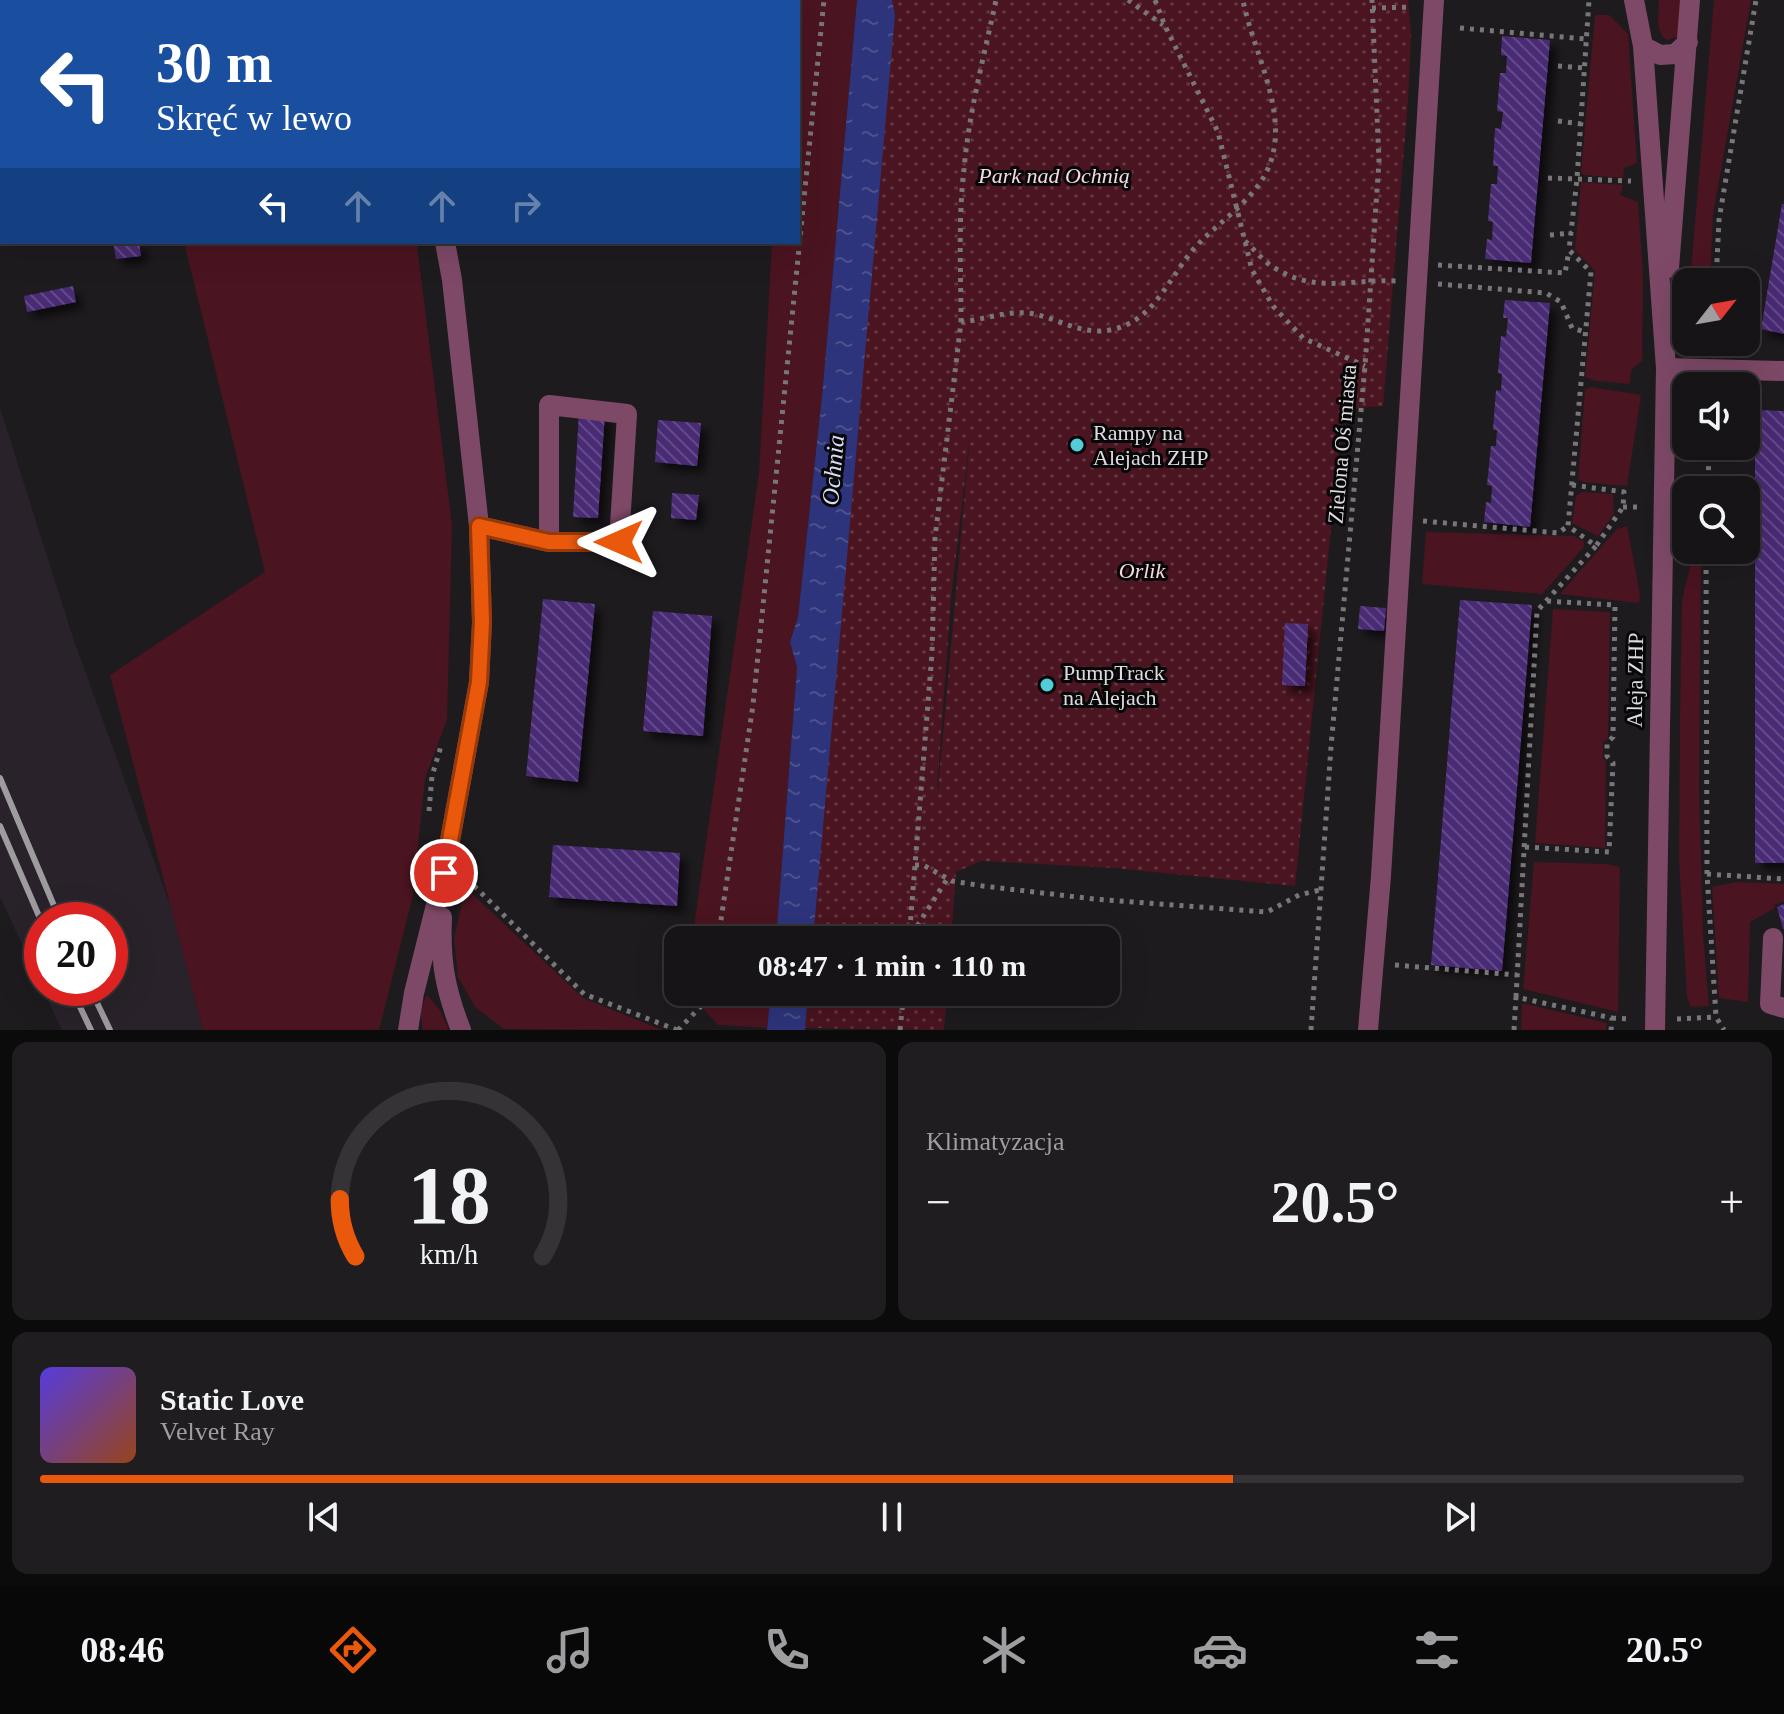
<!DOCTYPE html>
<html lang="pl">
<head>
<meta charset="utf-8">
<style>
	:root { --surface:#161416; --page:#1f1d1f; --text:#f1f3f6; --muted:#9e9ea1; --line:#353335; --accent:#ea580c }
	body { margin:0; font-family:"Times New Roman",serif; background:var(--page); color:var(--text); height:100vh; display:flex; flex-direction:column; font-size:30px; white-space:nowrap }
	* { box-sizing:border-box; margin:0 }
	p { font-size:26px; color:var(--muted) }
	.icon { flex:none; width:44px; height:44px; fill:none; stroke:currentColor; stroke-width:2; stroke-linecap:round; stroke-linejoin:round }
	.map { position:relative; height:1030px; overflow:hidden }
	.sheet { display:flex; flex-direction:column; gap:12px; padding:12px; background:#0c0b0c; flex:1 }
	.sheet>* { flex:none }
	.hud { position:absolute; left:0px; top:0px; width:800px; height:244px; box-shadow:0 8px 32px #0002,0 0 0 2px var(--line); background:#1a4fa0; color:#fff; overflow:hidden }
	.needle { width:52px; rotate:59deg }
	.tools { position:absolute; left:1672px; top:268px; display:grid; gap:16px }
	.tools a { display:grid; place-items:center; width:88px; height:88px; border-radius:16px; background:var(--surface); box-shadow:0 8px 32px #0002,0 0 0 2px var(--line); font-size:40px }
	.speed { position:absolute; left:24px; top:902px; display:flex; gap:16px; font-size:40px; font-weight:700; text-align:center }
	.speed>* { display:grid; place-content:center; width:104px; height:104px; border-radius:50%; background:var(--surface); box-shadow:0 8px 32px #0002,0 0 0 2px var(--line); line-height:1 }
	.speed .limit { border:12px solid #d22; background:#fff; color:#111 }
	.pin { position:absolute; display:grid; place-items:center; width:68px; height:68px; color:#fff; margin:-34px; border:4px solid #fff; border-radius:50%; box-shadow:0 2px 8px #0007 }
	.me { position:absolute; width:88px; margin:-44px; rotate:270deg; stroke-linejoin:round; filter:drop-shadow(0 0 6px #0008) }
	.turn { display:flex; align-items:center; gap:28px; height:168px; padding:0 24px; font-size:36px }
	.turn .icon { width:104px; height:104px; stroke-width:2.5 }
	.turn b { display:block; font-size:56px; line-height:68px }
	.lanes { display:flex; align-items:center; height:76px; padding:0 24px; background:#0003; justify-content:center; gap:40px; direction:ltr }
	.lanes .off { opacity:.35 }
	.big { font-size:60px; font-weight:800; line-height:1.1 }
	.sheet .tile { flex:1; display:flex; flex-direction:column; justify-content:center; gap:12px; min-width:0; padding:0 28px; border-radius:16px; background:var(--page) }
	.sheet .dial { align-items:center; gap:0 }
	.dial svg { height:208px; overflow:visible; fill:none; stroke:var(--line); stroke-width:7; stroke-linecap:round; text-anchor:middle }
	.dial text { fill:var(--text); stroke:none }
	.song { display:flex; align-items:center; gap:24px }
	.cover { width:96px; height:96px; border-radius:12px; background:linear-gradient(135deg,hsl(250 70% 55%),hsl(20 70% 35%)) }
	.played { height:8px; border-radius:4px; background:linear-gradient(90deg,var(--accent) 70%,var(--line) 70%) }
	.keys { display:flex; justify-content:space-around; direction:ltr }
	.heat { display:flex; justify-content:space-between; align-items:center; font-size:44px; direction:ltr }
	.sheet .tiles { flex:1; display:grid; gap:12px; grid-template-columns:1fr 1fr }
	.tile:last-child { grid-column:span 2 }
	.trip { position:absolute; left:664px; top:926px; width:456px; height:80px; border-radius:16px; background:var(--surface); box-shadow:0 8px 32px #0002,0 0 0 2px var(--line); font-weight:800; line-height:80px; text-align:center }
	.tab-bar { display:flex; height:128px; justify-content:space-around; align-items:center; background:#090809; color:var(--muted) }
	.tab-bar .icon { width:56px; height:56px }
	.tab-bar .active { color:var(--accent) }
	.tab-bar b { font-size:36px; color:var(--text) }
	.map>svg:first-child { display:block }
	.built { fill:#29222a; fill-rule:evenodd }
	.grass { fill:#4a1420 }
	.park { fill:url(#park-dots); fill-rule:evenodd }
	.water { fill:url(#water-ripples) }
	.building { fill:url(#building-back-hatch); filter:url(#shadow) }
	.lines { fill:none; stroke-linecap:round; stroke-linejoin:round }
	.path { stroke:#797679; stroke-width:5; stroke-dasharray:4 6; stroke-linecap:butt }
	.minor { stroke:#7e4967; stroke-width:20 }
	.rail { stroke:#9e9c9e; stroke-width:6 }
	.route-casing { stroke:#983908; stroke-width:20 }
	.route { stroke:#ea580c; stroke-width:14 }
	.poi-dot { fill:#52ccd6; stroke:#070608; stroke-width:3 }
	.labels { text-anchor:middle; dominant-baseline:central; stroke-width:6; stroke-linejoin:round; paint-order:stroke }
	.park-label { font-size:22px; font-style:italic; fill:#f5dbde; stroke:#070608 }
	.poi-label { font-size:22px; fill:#dedcde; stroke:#070608; text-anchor:start }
	.street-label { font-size:22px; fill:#dedcde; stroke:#070608 }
	.water-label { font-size:24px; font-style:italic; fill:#d8ddf3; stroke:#070608 }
</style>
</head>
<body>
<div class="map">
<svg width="1784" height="1030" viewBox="0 0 1784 1030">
	<defs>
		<pattern id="park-dots" width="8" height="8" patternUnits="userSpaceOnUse" patternTransform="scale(2)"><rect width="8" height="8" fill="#4a1420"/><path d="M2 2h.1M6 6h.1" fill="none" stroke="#643640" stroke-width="1.8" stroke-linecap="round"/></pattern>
		<pattern id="water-ripples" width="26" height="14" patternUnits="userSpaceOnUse" patternTransform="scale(2)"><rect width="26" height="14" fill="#2d347b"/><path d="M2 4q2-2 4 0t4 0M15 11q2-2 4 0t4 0" fill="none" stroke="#4b518d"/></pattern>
		<pattern id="building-back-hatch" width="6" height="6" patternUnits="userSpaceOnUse" patternTransform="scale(2)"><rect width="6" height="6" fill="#492c75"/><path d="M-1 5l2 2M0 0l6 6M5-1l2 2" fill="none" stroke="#634a88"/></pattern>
		<filter id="shadow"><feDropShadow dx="7" dy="7" stdDeviation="4" flood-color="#0009"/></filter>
	</defs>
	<rect width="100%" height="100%" fill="#1e1b1e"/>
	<path class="built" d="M0,408L73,638L174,916L203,1030H62L0,897ZM42,920H110V988H42Z"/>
	<path class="grass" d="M787,0H857L822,396L798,617L790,642L797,667L776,940H692L759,473L772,242H798V2Z
		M1659,0H1683L1680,36L1667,40C1654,32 1659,13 1659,0Z
		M1714,0H1751L1713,215L1710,282H1690Z
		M1595,15H1609L1628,34L1637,163L1624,168L1623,178L1584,175L1581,172Z
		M1581,182L1623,185L1620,195L1638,202L1643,276L1642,361L1631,370L1630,384L1596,381L1585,377L1595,271L1575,250Z
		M184,242H416L417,245L452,525L447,720L425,778L413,895L379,1030H203L110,675L265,572Z
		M1591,387L1641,395L1627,486L1583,482L1578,479L1585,390Z
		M1582,492L1613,494L1614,514L1598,536L1572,523L1576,496Z
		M1627,526L1640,594L1639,603L1560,594L1617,529Z
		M1426,532L1574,536L1584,542V547L1542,594L1422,584Z
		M1694,550H1701L1699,788L1703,934L1709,1006L1691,1007L1687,997L1679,859L1680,718L1682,600Z
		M1553,609L1610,612L1608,739L1603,742V759L1606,761L1605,848L1535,843Z
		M1534,862L1607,864L1620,867L1618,1012L1523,989Z
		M1737,882L1784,884V901L1774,905L1775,908L1750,922L1748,1002L1719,998L1712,887Z
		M465,887L583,998L662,1030L504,1029L475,1007L458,977L454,939Z
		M688,992H771L768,1028L718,1025Z
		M427,995L440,1010L449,1030H423L420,1010Z
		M1522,1003L1607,1023L1606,1030H1521Z"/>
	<path class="park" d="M892,0H1408L1411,35L1408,100L1383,406L1343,409L1295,886L1114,868L981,861L956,872L951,940H812L873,221L895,15ZM970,436L938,790H937L951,598Z
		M808,992H947L944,1030L805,1028Z"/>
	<path class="water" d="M857,0H892L895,15L813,940H776L797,667L790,642L798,617L822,396Z
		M771,992H808L805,1030H767Z"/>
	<path class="building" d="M1502,36L1550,40L1531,263L1485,259L1487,239L1492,240L1493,222L1488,221L1491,184H1497L1498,166H1493L1495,128L1501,129L1503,112L1497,111L1500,73H1506L1507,56L1501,55Z
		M1782,204H1784V334L1761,329Z
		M113,242H139L141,256L116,259Z
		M73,286L76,302L27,312L24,296Z
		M1505,300L1550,303L1530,527L1484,522L1486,502L1491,503L1492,486L1487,485L1491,446H1496L1497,430H1493L1496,390L1501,391L1502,374L1498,373L1501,336L1506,337L1508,318H1503Z
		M1755,410L1784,411V863H1755Z
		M579,411L605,413L598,518L573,517Z
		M658,420L701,423L697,466L655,462Z
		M672,493L699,495L696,520L671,518Z
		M543,599L595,604L578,782L526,776Z
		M1460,600L1532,605L1502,971L1431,965Z
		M1360,606L1386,608L1384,631L1358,629Z
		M653,611L712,616L703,736L643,731Z
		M1285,623L1308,624L1305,686L1282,685Z
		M553,845L680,853L677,906L549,897Z
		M1784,904V929H1783L1777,907Z"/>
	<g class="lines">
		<path class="path" d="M30,0V2
			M343,0L344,2
			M1128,0L1163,25
			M1155,0L1165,26L1218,132L1252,270L1273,306L1303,338L1365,366
			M1372,8L1411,7
			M1460,28L1586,39
			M1558,66L1584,68
			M1558,121L1581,124
			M1548,178L1631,181
			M1550,235L1572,233
			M1245,241C1254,249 1263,261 1273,267C1315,294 1350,279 1396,281
			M1438,265L1565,273L1569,251
			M1716,282L1719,220L1756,0
			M1438,284L1546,293L1561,302L1572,328L1585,332
			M961,322C961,271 958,220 964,169C969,112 984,56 996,0
			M1746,404L1755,393
			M1572,485L1624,492L1623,507L1596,546L1568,526L1591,272L1569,250L1577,179L1589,0
			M1707,490L1710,446
			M1623,507H1641
			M1423,521L1558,533L1568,526
			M1706,550L1707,874L1716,1017L1724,1030
			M429,811L432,776L441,746
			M1525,847L1609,852L1613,763L1607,756V743L1613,737L1615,605L1545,601
			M915,865H923L952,881L983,886L1094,899L1267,912L1299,895L1320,890
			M1707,874L1784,879
			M467,879L584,994L677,1030
			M909,931L916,928L947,879
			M718,940L753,705L824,0
			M909,940L932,653L935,538L961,322C982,320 1005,311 1027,313C1055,316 1081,336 1110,330C1151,322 1165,286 1188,256C1207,231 1237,213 1257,187C1301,130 1254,59 1243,0
			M1395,965L1517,975
			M1516,997L1537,611L1596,546
			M1612,1018L1631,1019
			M1677,1019L1716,1017
			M678,1030L709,998L710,992
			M900,1030L904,992
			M1311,1030L1331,747L1365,366L1379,161L1372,0
			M1514,1030L1516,997L1612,1018L1611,1030"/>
		<path class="minor" d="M373,0L374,2
			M1634,0L1643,46L1666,368L1655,1030
			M1643,46L1660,55L1675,54L1688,42
			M1669,268L1690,0
			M1666,368L1784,371
			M479,526L549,542H619L627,414L549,405V542
			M442,917C440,961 445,989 461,1030
			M1773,938L1770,1004L1784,1008
			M408,1030L414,993L444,873L479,682L482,622L479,526L452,280L445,242
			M1368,1030L1381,876L1434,0"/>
		<path class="rail" d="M0,778L60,920
			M0,826L42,923
			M71,988L91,1030
			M90,988L110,1030"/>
	</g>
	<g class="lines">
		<g class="route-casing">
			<path id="route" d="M444,873L479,682L482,622L479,526L549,542H619"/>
		</g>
		<use href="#route" class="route"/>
	</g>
	<g class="poi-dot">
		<circle cx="1077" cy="445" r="8"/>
		<circle cx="1047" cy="685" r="8"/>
	</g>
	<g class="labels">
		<g class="park-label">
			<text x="1054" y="175">Park nad Ochnią</text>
			<text x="1142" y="570">Orlik</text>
		</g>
		<g class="poi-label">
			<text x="1093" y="432">Rampy na<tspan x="1093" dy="25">Alejach ZHP</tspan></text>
			<text x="1063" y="672">PumpTrack<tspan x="1063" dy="25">na Alejach</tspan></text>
		</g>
		<g class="street-label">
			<text transform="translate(1342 444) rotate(-85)">Zielona Oś miasta</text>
			<text transform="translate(1635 680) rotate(-89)">Aleja ZHP</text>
		</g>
		<g class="water-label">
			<text transform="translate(833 470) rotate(-85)">Ochnia</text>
		</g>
	</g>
</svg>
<div class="tools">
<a><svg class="needle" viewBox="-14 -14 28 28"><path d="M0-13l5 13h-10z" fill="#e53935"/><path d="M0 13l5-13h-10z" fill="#9e9ea1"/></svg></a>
<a><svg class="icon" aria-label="sound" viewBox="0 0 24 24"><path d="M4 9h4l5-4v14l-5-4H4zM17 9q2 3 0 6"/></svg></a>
<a><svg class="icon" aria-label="search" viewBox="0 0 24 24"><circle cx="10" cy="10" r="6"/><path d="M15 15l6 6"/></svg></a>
</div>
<div class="speed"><div class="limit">20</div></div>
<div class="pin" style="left:444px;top:873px;background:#d93025"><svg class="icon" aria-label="arrive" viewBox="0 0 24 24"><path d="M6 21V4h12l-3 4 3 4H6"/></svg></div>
<svg class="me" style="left:619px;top:542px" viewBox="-20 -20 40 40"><path d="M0-17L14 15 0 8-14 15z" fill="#ea580c" stroke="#fff" stroke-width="4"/></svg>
<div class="trip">08:47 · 1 min · 110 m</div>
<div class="hud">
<div class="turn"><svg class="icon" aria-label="left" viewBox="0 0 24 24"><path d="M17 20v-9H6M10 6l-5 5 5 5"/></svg><div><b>30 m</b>Skręć w lewo</div></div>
<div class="lanes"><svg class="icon" aria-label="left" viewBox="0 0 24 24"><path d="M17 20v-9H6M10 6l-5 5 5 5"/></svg><svg class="icon off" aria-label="ahead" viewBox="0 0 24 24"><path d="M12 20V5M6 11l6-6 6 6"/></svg><svg class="icon off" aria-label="ahead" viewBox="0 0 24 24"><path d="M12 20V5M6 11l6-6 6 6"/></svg><svg class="icon off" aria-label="right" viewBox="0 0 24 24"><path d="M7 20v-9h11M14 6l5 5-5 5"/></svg></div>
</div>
</div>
<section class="sheet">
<div class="tiles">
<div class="tile dial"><svg viewBox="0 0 100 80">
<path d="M14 69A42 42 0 1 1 86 69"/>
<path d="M14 69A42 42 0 0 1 8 47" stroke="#ea580c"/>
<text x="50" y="56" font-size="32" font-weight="700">18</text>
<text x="50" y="72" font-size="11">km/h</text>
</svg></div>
<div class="tile"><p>Klimatyzacja</p>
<div class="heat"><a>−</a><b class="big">20.5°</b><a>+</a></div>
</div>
<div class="tile">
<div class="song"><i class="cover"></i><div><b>Static Love</b><p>Velvet Ray</p></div></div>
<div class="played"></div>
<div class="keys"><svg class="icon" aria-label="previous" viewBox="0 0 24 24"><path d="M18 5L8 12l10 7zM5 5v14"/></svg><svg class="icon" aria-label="pause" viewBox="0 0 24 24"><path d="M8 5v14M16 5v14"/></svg><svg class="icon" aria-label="next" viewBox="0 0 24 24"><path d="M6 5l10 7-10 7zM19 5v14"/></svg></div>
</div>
</div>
</section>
<nav class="tab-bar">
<b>08:46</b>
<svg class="icon active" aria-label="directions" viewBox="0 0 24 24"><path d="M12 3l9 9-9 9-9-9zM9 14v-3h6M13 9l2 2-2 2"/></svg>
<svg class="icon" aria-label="music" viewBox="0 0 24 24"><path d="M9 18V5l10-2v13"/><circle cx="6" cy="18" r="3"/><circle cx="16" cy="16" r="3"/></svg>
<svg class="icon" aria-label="phone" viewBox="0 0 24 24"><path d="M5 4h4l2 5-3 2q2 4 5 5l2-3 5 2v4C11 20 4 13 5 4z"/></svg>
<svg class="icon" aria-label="climate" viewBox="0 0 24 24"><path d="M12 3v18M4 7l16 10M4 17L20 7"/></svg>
<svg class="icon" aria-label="car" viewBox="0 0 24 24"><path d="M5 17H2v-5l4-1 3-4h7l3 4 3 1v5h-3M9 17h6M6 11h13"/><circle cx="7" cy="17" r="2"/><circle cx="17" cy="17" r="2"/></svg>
<svg class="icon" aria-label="filters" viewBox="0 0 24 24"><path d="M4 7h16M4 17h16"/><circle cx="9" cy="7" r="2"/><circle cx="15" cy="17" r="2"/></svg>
<b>20.5°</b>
</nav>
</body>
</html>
